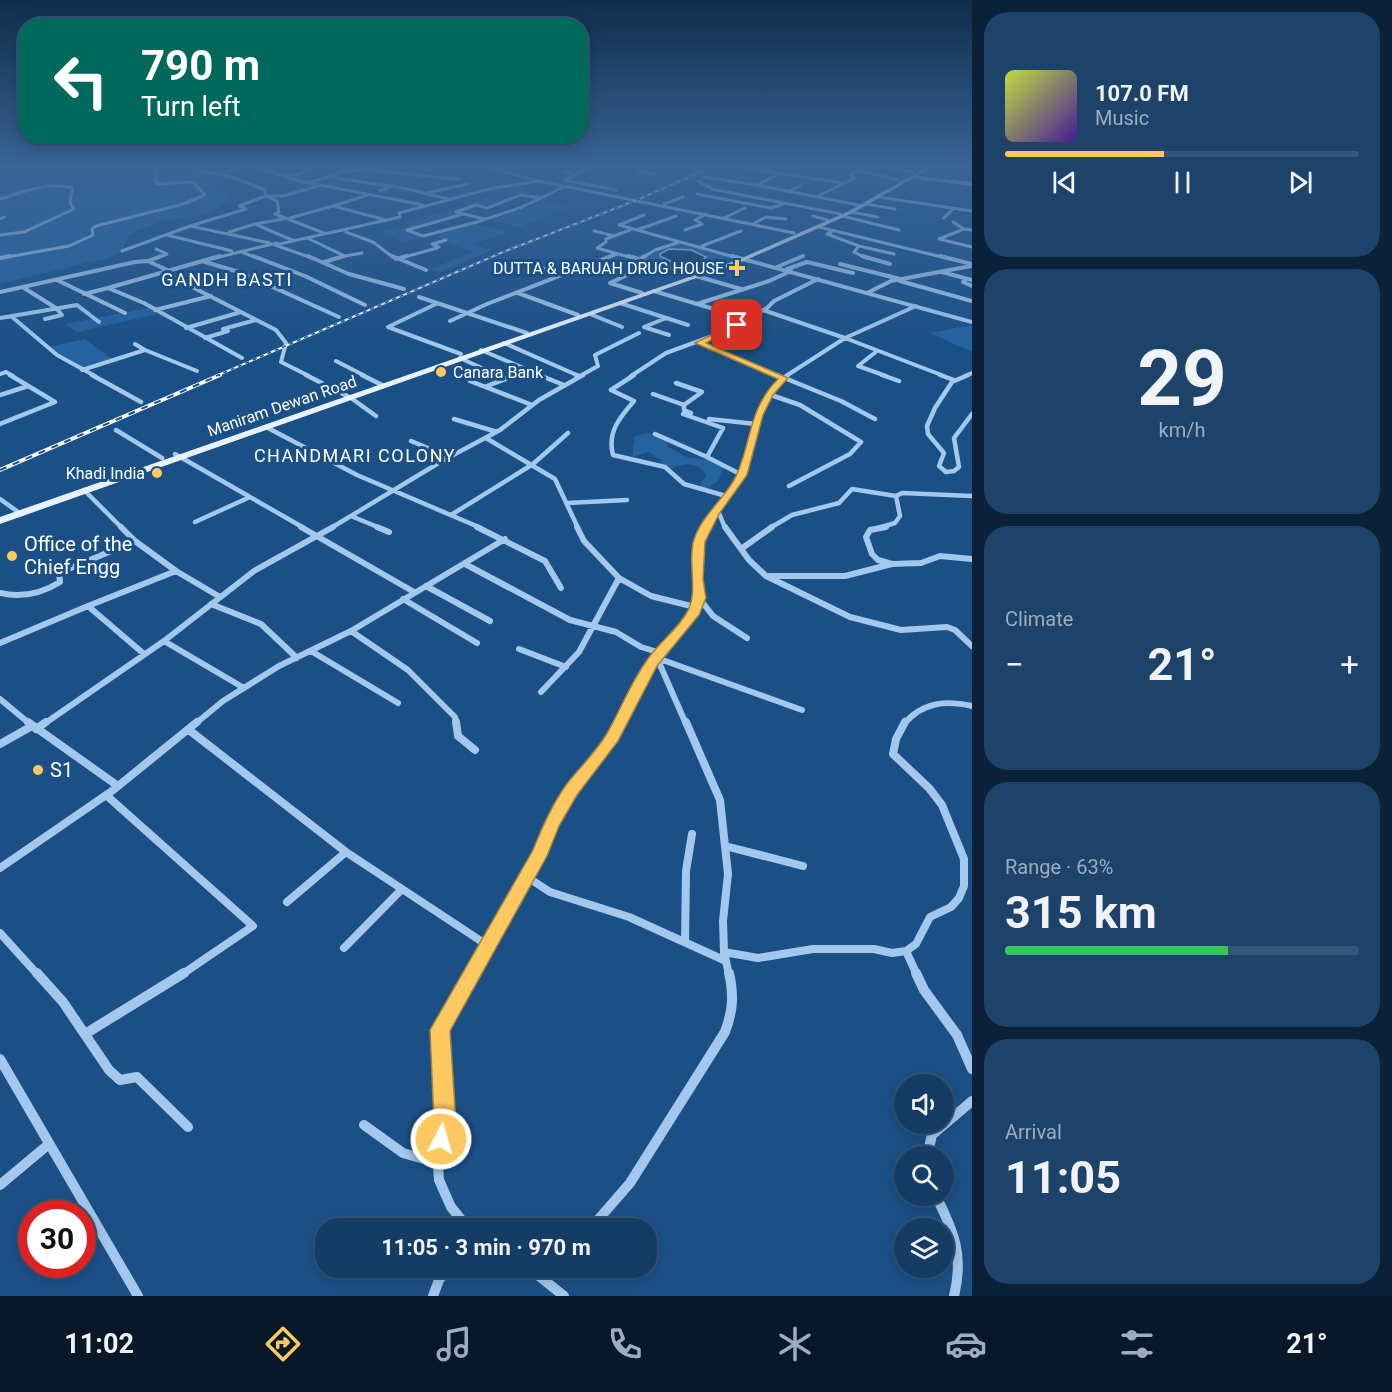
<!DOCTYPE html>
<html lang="en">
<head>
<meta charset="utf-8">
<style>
	:root { --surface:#143c65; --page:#1d436b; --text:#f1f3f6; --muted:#9dadbf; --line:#335679; --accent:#fdc860 }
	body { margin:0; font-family:Roboto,sans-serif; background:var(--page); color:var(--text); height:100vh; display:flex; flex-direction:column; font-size:22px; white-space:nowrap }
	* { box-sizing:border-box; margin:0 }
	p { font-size:20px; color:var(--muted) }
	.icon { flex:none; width:33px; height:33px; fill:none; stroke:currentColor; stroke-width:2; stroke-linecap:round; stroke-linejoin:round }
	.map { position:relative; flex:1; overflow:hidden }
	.drawer { display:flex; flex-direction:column; gap:12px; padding:12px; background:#0b2138; width:420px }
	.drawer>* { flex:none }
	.guide { position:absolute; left:18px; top:18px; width:570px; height:126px; border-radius:24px; box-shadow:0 3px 15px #0003,0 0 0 2px var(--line); background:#00695c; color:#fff; overflow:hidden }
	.fabs { position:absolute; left:894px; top:1074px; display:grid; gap:12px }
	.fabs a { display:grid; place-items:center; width:60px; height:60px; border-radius:50%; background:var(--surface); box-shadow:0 3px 15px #0003,0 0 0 2px var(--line); font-size:30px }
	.speed { position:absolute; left:18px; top:1200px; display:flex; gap:12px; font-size:30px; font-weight:700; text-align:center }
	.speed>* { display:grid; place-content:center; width:78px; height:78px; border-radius:50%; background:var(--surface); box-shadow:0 3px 15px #0003,0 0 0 2px var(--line); line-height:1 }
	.speed .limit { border:9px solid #d22; background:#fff; color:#111 }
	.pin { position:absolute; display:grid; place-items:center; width:51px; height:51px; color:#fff; margin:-26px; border-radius:12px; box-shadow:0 3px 9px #0006 }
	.me { position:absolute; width:66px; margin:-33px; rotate:6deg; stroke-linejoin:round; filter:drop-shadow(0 0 4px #0008) }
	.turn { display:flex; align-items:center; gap:21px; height:126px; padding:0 24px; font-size:27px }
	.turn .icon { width:78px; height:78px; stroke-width:2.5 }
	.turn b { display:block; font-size:42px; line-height:51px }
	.big { font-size:45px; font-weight:700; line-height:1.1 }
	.drawer .card { flex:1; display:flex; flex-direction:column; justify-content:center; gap:9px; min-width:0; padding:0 21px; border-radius:24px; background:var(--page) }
	.drawer .dial { align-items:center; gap:0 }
	.dial b { font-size:78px; line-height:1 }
	.song { display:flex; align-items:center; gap:18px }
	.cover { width:72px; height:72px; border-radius:9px; background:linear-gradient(135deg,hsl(70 70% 55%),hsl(260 70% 35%)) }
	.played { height:6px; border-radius:3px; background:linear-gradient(90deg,var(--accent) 45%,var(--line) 45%) }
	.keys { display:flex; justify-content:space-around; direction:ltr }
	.heat { display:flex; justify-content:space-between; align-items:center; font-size:33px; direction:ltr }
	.charge { height:9px; border-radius:4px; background:linear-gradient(90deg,#34c759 63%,var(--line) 0) }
	.trip { position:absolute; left:315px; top:1218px; width:342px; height:60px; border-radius:24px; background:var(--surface); box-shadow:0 3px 15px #0003,0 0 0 2px var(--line); font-weight:700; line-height:60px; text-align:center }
	.dock { display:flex; height:96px; justify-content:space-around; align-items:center; background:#081828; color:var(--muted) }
	.dock .icon { width:42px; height:42px }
	.dock .current { color:var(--accent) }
	.dock b { font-size:27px; color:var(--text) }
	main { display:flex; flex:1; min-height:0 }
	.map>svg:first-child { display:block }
	.green { fill:#2462a0 }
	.water { fill:#123a65; stroke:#96c4ee; stroke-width:1.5 }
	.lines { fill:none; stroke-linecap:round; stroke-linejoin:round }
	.street-far5 { stroke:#a3c8ec; stroke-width:3 }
	.street-far4 { stroke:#a3c8ec; stroke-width:4 }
	.street-far3 { stroke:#a3c8ec; stroke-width:4.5 }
	.street-far2 { stroke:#a3c8ec; stroke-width:6 }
	.street-far1 { stroke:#a3c8ec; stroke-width:8 }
	.street { stroke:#a3c8ec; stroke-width:10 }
	.secondary { fill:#d0e3f9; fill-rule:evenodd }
	.primary { fill:#e8f2ff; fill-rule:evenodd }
	.rail-far1-casing { stroke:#fff; stroke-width:2 }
	.rail-casing { stroke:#fff; stroke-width:4 }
	.rail-far1 { stroke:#1b5087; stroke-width:1.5; stroke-dasharray:4; stroke-linecap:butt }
	.rail { stroke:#1b5087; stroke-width:2; stroke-dasharray:7; stroke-linecap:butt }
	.route { fill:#fdc860; stroke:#a4823e; stroke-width:1.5 }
	.poi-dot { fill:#fdc860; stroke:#1b5087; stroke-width:2 }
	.labels { text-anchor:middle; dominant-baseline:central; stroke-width:6; stroke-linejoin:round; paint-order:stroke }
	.far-poi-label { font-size:16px; fill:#fff; stroke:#1b5087; text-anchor:end }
	.far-street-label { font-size:16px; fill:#fff; stroke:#1b5087 }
	.far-quarter-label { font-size:18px; letter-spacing:1.5px; fill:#fff; stroke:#1b5087 }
	.poi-label { font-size:20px; fill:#fff; stroke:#1b5087; text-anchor:start }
</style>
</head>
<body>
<main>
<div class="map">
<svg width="972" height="1296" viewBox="0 0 972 1296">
	<rect width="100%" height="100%" fill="#1b5087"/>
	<path class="green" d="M45,165H156L197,170L232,198L210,213L158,222L128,235L122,251L107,258L0,284V175L13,173L4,168Z
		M518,190L545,193L540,195L527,193L492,205H484L460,212L464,214L407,231L424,237L405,242L383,235L382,231C392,228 401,229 411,226L402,222L425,216L428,217L487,198L495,201L510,197L502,193Z
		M542,201L573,206L519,227L490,220Z
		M476,224L508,232L471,244L492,250L441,272L430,269L474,252L447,243L440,246L435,244L446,240L434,236Z
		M682,243L734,256L692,272L643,259L660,249Z
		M149,308L157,314L77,332L65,324Z
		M972,325V352L930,333Z
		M85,339L112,359L81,368L49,347Z
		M649,433L665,435L668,447L689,458L714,460L724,465L718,481L703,491L699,487L706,475C697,462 685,462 671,469L661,464V460L649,452L632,457L635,436Z"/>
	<path class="water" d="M669,249L691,250L706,257C695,268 673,264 660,256V254Z"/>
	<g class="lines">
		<path class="street-far5" d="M249,165L300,181L423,205
			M293,165L314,169
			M458,165L488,167L539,181L794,233
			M547,165H542L550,168
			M608,165H624
			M633,165L646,167L638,171L654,174
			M763,165L787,168
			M795,165L757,185L858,205
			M874,165L913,172
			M175,166L186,165
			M734,166L842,183
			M0,168L21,165
			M501,169L542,165
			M371,170L384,165
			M565,172L576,174
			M220,173L251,166
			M289,177L314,169
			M329,177L403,188L448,199
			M704,177L757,185
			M565,180L616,190
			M565,180L596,165
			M698,181L712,189L840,214
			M312,182L345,171L366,170L459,179
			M318,186L283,196H266L277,201L279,212L275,214L324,233
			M380,191L392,186
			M787,192L800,186
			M427,193L468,184
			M697,194L771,208L784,204
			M368,195L333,206L386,220
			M521,195L541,198L522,207L477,222L423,236L407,230L464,214L456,212L476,205L487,208Z
			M816,197L855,178L850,176L856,170L899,180
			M878,197L972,211
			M541,198L565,186
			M0,199C25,192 46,181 72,188L70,203L74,209L24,232L0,235
			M664,204L683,197
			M866,204L895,209
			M851,212L878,217
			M464,214L484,219
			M644,215L619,225L738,258
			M813,216L828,220
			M842,216L899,230
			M290,218L333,206
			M724,218L745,208
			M944,218L953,209
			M0,219L4,217
			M953,222L964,229
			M255,224L283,219
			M753,224L766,217L786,219
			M190,226L246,209L239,206L266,196L265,190L232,177L197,170
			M819,227L946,258
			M637,230L676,216
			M685,230L702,224L695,220L706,214
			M972,230L964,229L939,239L972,247
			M594,231L614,236L630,230
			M833,231L827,234L859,246L854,252L866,258
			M229,232L255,224L292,240
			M346,232L373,242L394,258
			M167,235L232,251
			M614,236L606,239V242L597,248L633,258
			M307,238L345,256L339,258
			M702,246L741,231
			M859,246L894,254
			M156,249L167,254L157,258
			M122,251L190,226L270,243
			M242,252L257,258
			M345,256L362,253
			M2,258L69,246L93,235L92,229L96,226L183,204L205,195L193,182L156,184V165
			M215,258L277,243
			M312,258L275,245L400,217L399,213L489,189L539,181
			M401,258L437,248L439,247L432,244L446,240
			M607,258L617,254
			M642,258L655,250L680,242
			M799,258L803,256"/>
		<path class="street-far4" d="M220,256L108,288L144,303L242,358
			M253,256L305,276L365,305
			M308,256L349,274L404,289
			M392,256L426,270
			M628,256L695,274
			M732,256L972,322
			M862,256L890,264
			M940,256L972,264
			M0,258L10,256
			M396,259L407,256
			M640,259L645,256
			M148,261L161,256
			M202,261L242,273L339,317
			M324,262L344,256
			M518,262L563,274
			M840,264L900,279
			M777,267L803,256
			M787,269L807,262L853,273
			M163,272L276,330L286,343L281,362L309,376
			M942,272L972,280
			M696,276L741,289
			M57,280L125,313
			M900,281L972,301
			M965,281L963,282L972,286
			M24,288L56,308L62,315L45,319
			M654,291L747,319
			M0,292L135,262L148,261L167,270
			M518,293L578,315
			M642,293L610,283L653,263
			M867,293L891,281L971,266
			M84,294L108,288
			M419,297L527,333
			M438,303L388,327L461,354
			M620,303L688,325
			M697,304L769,281L791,271
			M155,310L211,296
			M763,310L845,338L944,376
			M590,314L622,327
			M11,316L57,355L95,376
			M0,318L77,305L99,322
			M666,318L644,327L669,335
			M450,321L487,304L611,256
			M186,328L241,312
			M205,338L228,331L223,329L256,320
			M504,343L579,376
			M699,343L780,376
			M145,350L197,371
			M481,350L528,370L512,376
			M877,351L858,366L886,376
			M460,358L499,376
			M336,361L365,376
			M82,370L145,350L135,344
			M528,370L543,376
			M0,374L6,372L13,376
			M580,376L598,366L595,355L639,333
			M631,376L666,353L726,331L767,308L774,301L818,279
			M786,376L845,338L916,306
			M965,376L972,373"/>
		<path class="street-far3" d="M92,375L141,402
			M306,375L351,398L376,416
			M362,375L384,386
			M496,375L505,379
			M539,375L564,385
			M576,375L579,376
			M634,375L611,390L634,401C620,417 607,432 613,455L665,467L684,484L726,496
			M777,375L841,401L875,419
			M882,375L899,381
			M940,375L954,380
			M968,375L952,382L935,408L927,426L928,434L944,453L939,466L946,472L954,471L959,467L954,438L972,414
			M470,381L532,405
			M676,383L702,392L684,405
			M487,386L516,375
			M653,394L684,405V410L691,413
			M768,394L800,405L861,442L850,454L789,486
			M0,395L28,386
			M683,414L723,428L707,457L742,475
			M454,419L497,432
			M709,419L756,424
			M0,424L55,402L10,375
			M268,428L357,475L481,528
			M116,430L162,458
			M655,434L707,457
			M486,438L555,479L578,528
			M411,441L449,457
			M175,454L304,528
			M84,490L122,528
			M0,499L21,514
			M567,503L627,500
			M717,508L725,528
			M451,515L533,464L568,433
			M351,516L380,528
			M195,522L250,497
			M331,528L442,461L500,430L539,400L583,375
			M706,528C715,509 734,493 742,474C759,435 750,406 788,375
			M770,528L792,515L839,503L852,489L896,496
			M878,528L895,523L900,516L896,496L902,493L972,496"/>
		<path class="street-far2" d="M121,527L135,541L176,571L88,606L144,654
			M301,527L414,592
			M377,527L389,532
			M477,527L545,561L561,588
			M725,527L749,560L766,576L850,617L901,630L947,627L955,630L972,646
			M886,527L870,530L866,537L872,554L878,560L892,564L921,563L940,556L972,559
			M741,549L772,527
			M465,564L570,620L616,632L641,647L661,653
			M176,571L220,597
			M769,576H845L892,564
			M619,578L651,596L695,607
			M426,586L490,621
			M0,593C22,598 41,594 60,582L59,573L135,541
			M699,598L713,616L747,638
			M403,599L477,643
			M211,604L261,624L297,658
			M351,631L408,670L455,717L456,724
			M164,641L244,688
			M0,643L88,606
			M519,649L566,667
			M311,651L398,703
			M541,692L579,652L619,578L584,541L577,527
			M0,699L30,724
			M44,724L164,641L254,571L333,527
			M195,724L223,701L279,666L351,631L505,539
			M618,724C627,703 638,681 652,663C664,646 684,631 693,612C706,586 691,558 707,527
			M686,724L657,658L802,710
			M904,724C922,702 946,700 972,706"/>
		<path class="street-far1" d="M28,722L118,786
			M456,722L458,736L475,750
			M686,722L720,800L728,874L723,921L724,952L729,975
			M36,729L46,722
			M189,730L346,852L487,945
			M0,744L32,726
			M106,795L253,926L181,975
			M725,846L803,866
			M0,868L112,791L197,722
			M527,877L550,892L629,917L726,961
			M287,902L346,852
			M0,933L38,975
			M685,942L686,871L692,834
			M344,948L402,889
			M906,951L917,975
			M724,952L758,958L813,949H874L892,953L906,951L916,944L930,917L951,907L959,898L964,886V859L942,805L929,788L893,754L896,739L905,722
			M471,975L541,851L551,825L588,766L612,738L619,722"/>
		<path class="street" d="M37,973L63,1002L109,1070L120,1080L137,1077L188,1127
			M916,973L924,990L957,1035L972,1069
			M85,1034L184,973
			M0,1059L138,1296
			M364,1125L403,1153L438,1163
			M927,1156L932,1135L972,1101
			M0,1185L49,1144
			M936,1196C954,1232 964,1255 954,1296
			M468,1228L451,1207L439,1180L437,1154L445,1123L440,1030L472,973
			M591,1228L630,1183L725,1032C733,1011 734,995 729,973
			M529,1268L564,1296
			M433,1296L439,1280L448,1268"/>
		<path class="secondary" d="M911,175L972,182V186L909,178Z"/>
		<path class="primary" d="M930,165H936L853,213L739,263L0,524V517L735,261L849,211Z"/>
		<g class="rail-far1-casing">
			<path id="rail-far1" d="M216,376L503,252L637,200L716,165"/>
		</g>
		<g class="rail-casing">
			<path id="rail" d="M0,470L220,375"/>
		</g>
		<use href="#rail-far1" class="rail-far1"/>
		<use href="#rail" class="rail"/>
	</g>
	<linearGradient id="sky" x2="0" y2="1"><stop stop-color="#0f2c4a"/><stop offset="0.48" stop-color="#396496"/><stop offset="1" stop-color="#396496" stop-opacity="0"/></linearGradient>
	<rect width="972" height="346" fill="url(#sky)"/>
	<path class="route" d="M734,324L741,325L706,343L788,378L773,395L763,415L747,475L719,514L705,542L703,579L706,598L699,615L657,666L618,741L577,795L559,826L547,856L450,1031L456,1123L449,1146L441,1150L433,1146L430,1139L434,1123L430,1030L533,850C542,827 552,805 566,785C579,768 595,753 606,735C620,711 629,686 645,663C656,645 675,632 686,614C699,594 688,566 693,543C700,515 727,498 737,474C752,439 749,408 778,379L695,343Z"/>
	<g class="poi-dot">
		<path d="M734 259h6v6h6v6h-6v6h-6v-6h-6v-6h6z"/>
		<circle cx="441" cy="372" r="6"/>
		<circle cx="157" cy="473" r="6"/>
		<circle cx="12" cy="556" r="6"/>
		<circle cx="38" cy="770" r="6"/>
	</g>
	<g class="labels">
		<g class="far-poi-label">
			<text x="724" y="268">DUTTA &amp; BARUAH DRUG HOUSE</text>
			<text x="453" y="372" text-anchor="start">Canara Bank</text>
			<text x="145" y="473">Khadi India</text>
		</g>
		<g class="far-street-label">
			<text transform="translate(282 406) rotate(-19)">Maniram Dewan Road</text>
		</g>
		<g class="far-quarter-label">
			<text x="227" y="279">GANDH BASTI</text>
			<text x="355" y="455">CHANDMARI COLONY</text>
		</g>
		<g class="poi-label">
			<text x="24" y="544">Office of the<tspan x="24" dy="23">Chief Engg</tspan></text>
			<text x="50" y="770">S1</text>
		</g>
	</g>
</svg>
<div class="fabs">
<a><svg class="icon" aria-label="sound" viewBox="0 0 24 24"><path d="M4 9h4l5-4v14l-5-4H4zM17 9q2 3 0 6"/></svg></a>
<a><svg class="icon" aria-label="search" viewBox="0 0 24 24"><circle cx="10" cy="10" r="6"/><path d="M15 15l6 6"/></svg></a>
<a><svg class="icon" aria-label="layers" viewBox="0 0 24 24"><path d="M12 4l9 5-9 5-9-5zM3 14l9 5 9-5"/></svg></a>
</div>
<div class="speed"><div class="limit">30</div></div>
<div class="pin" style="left:737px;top:325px;background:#d93025"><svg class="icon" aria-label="arrive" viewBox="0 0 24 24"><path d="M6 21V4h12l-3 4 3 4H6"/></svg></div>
<svg class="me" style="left:441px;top:1139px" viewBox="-20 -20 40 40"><circle r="17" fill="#fdc860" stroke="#fff" stroke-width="3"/><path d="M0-11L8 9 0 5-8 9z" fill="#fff"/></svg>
<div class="trip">11:05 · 3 min · 970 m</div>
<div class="guide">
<div class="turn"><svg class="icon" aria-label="left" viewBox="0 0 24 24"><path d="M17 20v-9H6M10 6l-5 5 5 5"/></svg><div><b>790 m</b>Turn left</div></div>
</div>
</div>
<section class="drawer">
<div class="card">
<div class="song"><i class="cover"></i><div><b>107.0 FM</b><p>Music</p></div></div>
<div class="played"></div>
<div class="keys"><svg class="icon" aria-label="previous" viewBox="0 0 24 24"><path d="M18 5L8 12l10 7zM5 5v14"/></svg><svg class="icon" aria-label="pause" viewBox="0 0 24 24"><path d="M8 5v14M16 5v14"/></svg><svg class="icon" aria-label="next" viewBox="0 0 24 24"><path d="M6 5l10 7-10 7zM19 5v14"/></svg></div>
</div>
<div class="card dial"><b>29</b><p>km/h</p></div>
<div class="card"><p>Climate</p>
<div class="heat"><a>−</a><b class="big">21°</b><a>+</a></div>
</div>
<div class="card"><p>Range · 63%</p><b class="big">315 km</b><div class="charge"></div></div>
<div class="card"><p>Arrival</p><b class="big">11:05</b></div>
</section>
</main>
<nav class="dock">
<b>11:02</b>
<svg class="icon current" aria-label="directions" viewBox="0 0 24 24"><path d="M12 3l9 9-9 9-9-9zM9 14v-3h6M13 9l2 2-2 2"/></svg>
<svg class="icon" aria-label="music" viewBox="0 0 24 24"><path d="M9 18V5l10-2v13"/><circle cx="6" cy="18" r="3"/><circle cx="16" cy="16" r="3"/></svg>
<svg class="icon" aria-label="phone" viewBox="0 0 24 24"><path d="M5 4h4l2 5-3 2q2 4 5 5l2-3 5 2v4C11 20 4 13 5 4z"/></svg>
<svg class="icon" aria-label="climate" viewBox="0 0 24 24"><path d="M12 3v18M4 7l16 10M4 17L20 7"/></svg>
<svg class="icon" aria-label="car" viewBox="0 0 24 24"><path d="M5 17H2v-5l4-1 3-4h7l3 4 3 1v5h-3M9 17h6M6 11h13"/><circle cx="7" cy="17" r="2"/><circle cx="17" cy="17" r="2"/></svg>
<svg class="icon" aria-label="filters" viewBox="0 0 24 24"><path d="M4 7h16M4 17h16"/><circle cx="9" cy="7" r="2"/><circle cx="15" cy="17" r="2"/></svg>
<b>21°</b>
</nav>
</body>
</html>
